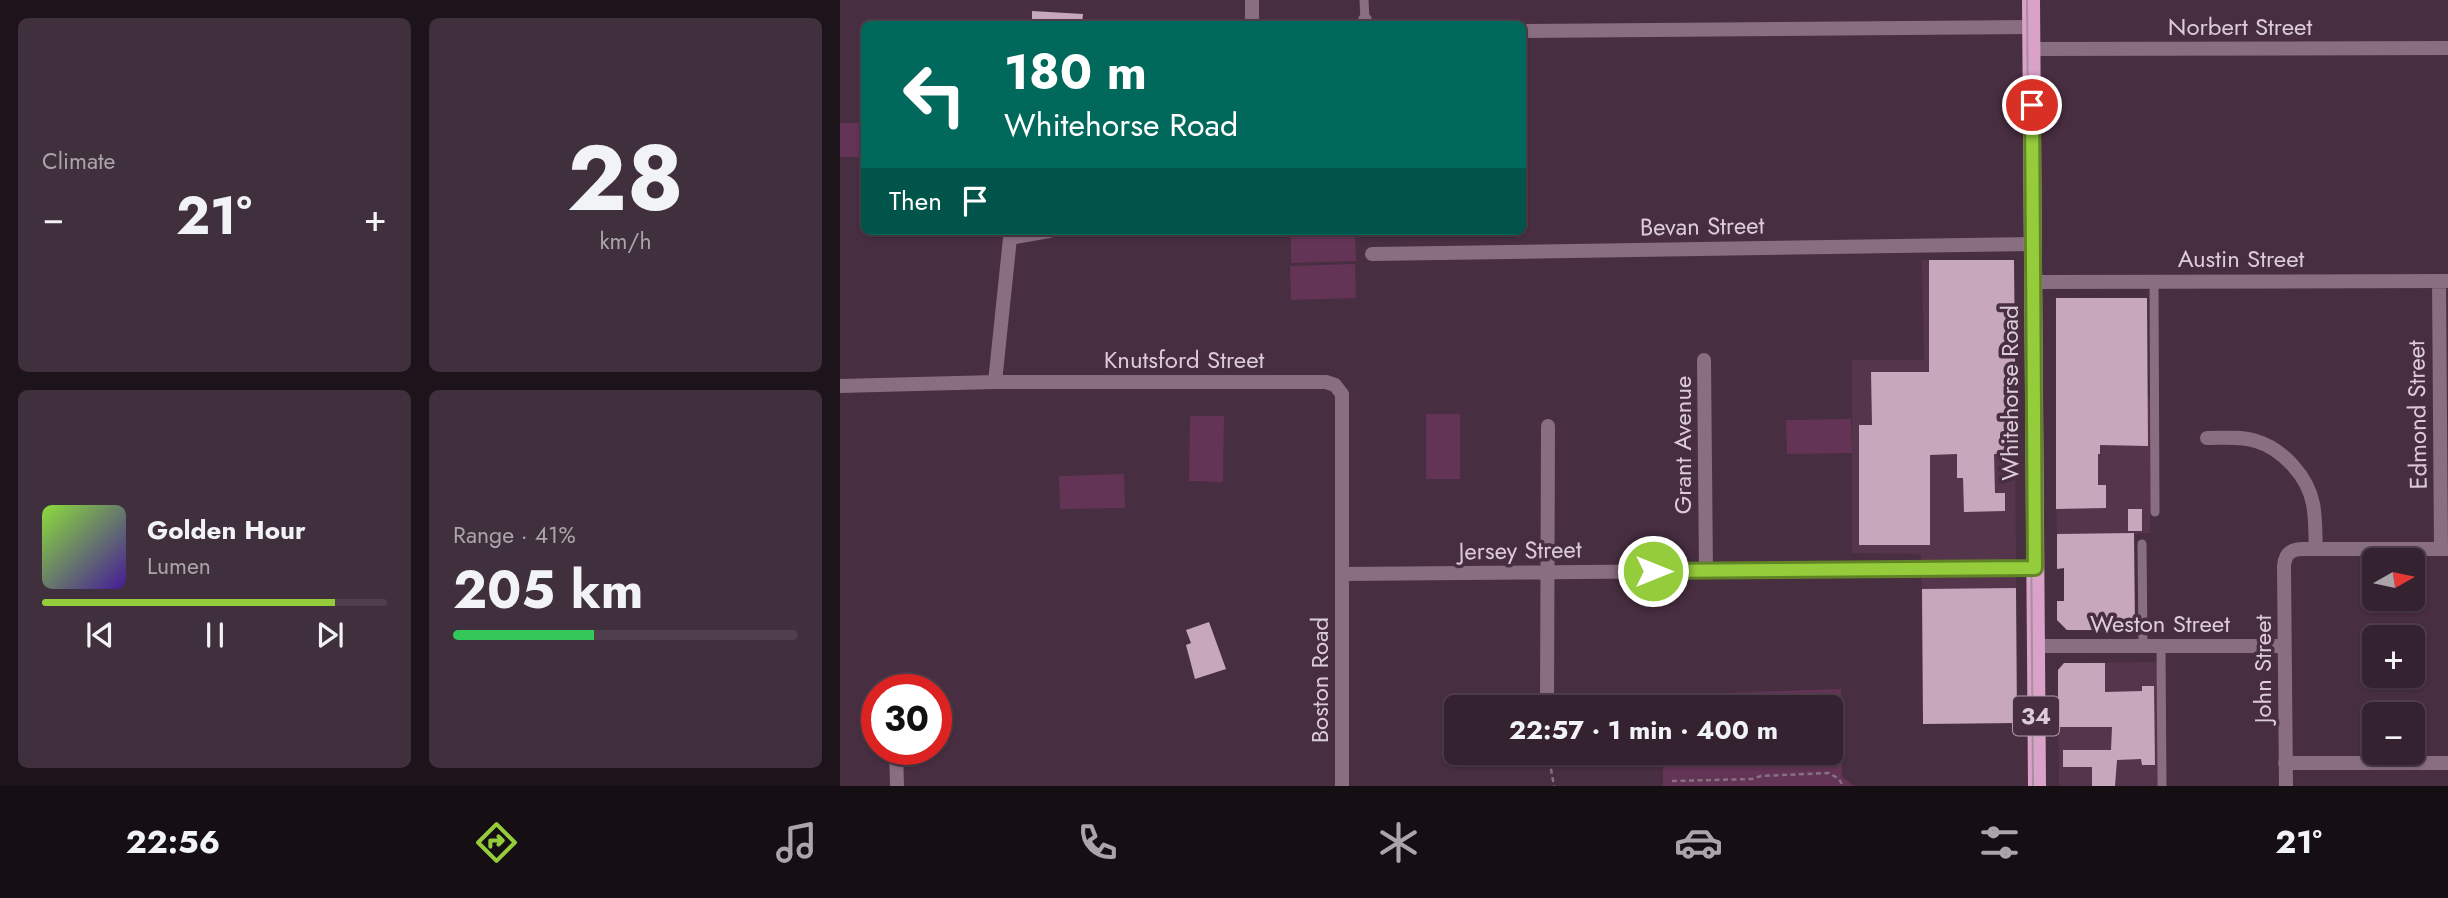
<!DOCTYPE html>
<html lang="en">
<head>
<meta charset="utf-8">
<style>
	:root { --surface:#352230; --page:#402f3c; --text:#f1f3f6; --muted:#aaa4ab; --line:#4f3f4c; --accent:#95cc3b }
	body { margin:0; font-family:Jost,sans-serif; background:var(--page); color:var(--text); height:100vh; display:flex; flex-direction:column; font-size:26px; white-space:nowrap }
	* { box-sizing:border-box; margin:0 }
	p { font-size:23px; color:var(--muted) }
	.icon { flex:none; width:38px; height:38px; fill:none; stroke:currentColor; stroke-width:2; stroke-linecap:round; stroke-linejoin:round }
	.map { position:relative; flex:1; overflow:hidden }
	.panel { display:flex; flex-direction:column; gap:18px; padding:18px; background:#1d131a; width:840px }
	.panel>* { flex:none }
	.top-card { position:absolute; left:21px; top:21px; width:665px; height:214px; border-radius:10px; box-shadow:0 2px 5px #0004,0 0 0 2px var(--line); background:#00695c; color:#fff; overflow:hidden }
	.needle { width:46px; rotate:81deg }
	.fabs { position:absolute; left:1522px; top:548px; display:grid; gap:14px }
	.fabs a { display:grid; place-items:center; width:63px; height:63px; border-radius:10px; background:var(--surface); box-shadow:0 2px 5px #0004,0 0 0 2px var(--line); font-size:35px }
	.speed { position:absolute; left:21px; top:674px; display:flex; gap:14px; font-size:35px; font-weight:700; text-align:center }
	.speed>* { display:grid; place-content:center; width:91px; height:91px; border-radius:50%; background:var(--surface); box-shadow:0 2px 5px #0004,0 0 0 2px var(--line); line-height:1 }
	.speed .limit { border:10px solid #d22; background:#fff; color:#111 }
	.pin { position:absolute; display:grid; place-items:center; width:60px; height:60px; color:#fff; margin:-30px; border:4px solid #fff; border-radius:50%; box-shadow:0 2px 7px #0007 }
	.me { position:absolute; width:77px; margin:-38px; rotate:90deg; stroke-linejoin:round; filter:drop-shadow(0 0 5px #0008) }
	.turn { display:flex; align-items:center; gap:24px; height:147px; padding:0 28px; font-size:32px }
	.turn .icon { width:91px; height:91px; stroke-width:2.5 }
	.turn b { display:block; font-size:49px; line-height:60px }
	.then { display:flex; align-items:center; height:66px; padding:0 28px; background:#0003; gap:14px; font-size:26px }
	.big { font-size:52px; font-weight:700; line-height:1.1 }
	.panel .card { flex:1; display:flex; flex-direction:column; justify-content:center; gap:10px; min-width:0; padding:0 24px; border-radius:10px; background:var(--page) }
	.panel .dial { align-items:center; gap:0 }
	.dial b { font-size:91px; line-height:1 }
	.song { display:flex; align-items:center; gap:21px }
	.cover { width:84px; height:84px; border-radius:10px; background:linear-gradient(135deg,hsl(90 70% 55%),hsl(260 70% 35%)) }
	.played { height:7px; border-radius:4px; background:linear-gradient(90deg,var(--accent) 85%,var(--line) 85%) }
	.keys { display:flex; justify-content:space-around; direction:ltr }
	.heat { display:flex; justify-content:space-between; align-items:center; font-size:38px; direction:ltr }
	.charge { height:10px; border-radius:5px; background:linear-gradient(90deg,#34c759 41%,var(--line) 0) }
	.panel .tiles { flex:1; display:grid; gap:18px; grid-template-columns:repeat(2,1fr) }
	.trip { position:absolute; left:604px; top:695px; width:399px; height:70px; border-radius:10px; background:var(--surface); box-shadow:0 2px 5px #0004,0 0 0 2px var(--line); font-weight:700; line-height:70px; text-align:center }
	.menu { display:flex; height:112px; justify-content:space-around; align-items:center; background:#150e13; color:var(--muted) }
	.menu .icon { width:49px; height:49px }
	.menu .selected { color:var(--accent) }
	.menu b { font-size:32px; color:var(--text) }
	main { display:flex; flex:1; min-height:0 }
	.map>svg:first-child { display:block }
	.built { fill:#55354b }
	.green { fill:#633456 }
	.building { fill:#c7a7bc }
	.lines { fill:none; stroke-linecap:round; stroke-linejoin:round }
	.path { stroke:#867180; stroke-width:2.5; stroke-dasharray:5 3.5; stroke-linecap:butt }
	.lane { stroke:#896d80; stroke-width:9 }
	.street { stroke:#896d80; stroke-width:14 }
	.primary { stroke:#daa2c9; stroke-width:18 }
	.tram { stroke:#a4919e; stroke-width:2 }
	.route-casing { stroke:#618526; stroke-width:18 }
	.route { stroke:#95cc3b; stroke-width:12 }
	.labels { text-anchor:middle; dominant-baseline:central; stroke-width:7; stroke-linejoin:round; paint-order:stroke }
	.shield { fill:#472e40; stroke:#af9daa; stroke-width:2 }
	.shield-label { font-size:23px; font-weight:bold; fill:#dcccd7 }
	.street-label { font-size:24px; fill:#dcccd7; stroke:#472e40 }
</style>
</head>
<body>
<main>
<section class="panel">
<div class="tiles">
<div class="card"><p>Climate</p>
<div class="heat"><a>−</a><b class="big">21°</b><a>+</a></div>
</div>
<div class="card dial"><b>28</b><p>km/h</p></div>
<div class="card">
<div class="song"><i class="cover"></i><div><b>Golden Hour</b><p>Lumen</p></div></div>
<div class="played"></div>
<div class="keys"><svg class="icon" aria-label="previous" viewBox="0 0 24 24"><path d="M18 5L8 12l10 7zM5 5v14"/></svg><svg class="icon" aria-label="pause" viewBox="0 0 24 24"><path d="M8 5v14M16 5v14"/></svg><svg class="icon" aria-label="next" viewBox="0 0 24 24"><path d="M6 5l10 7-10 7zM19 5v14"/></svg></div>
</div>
<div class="card"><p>Range · 41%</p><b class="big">205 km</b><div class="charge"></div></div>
</div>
</section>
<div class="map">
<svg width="1608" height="786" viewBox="0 0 1608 786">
	<rect width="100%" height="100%" fill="#472e40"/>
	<path class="built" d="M1082,260H1174L1177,723L1083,724L1081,554L1012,553V360H1084Z
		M1216,396L1311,398L1310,533L1294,534L1295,630H1227L1217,620V601H1224V569H1217Z
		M1317,662V786H1219L1218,670L1224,663Z"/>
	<path class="green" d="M0,123H24V157H0Z
		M451,231H515L516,261L451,263Z
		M515,264L516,298L451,300L450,266Z
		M586,414H620V479H586Z
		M350,416H384L383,482L349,481Z
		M1011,419L1012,453L947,454L946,420Z
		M284,474L285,508L220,509L219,476Z
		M1001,689L1002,776L1014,786H823V753L990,752V707H823V695Z"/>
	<path class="building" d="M192,11L243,14L242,24H192Z
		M1089,260H1174L1176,454H1154L1155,493H1165V511L1124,512L1123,478H1117V454L1090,455V545H1019V425H1032L1031,372H1089Z
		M1216,298H1307L1308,446L1260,445V454H1258V485H1266V508L1216,509Z
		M1288,509H1302V531H1288Z
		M1294,533L1295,630H1227L1217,620V601H1224V568L1217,569V534Z
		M1176,588L1177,723L1083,724L1082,589Z
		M369,622L386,669L355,679L346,645L351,643L346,630Z
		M1224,663H1265V692L1302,691V686H1314L1315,765H1302L1301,759L1277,760L1275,786H1252V767H1223V750H1271L1272,727H1218V670Z"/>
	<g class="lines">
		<path class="path" d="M708,752L714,786
			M832,781L912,779L921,776L989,773L999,779L1003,786"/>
		<path class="lane" d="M524,0L525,20
			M1314,281L1315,512
			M1302,544L1303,646
			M1321,646L1322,786"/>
		<path class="street" d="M525,20V24
			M412,24V0
			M682,31L1191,27
			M1192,49L1608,48
			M532,254L1193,244
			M1599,281L1601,549
			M1193,282L1608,281
			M864,360L866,571
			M155,382L170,238L209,231
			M0,386L155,382H486L495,385L502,394V786
			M1367,438C1383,438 1401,436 1416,441C1443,449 1468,477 1473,504C1476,519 1475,534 1476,549
			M502,574L1195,568
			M1196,646H1444
			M707,707L708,426
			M56,749L57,786
			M1445,763H1608
			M1446,786L1444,566C1445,554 1451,549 1463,549H1608"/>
		<path class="primary" d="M1191,0L1197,786"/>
		<path class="tram" d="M1187,0L1193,786"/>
	</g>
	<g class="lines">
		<g class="route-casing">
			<path id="route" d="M813,571L1195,568L1192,105"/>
		</g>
		<use href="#route" class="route"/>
	</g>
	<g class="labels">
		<rect class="shield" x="1173" y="696.5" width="46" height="39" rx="5"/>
		<g class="shield-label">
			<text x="1196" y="716">34</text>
		</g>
		<g class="street-label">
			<text x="1400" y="26">Norbert Street</text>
			<text transform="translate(862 226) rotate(-1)">Bevan Street</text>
			<text x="1401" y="258">Austin Street</text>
			<text x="344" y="359">Knutsford Street</text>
			<text transform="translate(1169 393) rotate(-90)">Whitehorse Road</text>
			<text transform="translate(1577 415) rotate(-91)">Edmond Street</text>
			<text transform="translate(842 445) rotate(-90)">Grant Avenue</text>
			<text transform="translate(680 550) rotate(-1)">Jersey Street</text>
			<text x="1320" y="623">Weston Street</text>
			<text transform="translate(1422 669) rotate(-90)">John Street</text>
			<text transform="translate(479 680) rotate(-90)">Boston Road</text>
		</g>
	</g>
</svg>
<div class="fabs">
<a><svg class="needle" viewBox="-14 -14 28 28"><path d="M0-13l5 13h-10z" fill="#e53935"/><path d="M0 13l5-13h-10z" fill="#aaa4ab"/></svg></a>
<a>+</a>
<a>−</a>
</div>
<div class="speed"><div class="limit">30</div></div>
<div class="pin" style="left:1192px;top:105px;background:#d93025"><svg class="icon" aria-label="arrive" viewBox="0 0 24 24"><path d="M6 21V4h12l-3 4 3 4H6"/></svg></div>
<svg class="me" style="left:813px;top:571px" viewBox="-20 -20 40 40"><circle r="17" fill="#95cc3b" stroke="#fff" stroke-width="3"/><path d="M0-11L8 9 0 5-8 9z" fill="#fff"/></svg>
<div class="trip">22:57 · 1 min · 400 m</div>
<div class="top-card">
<div class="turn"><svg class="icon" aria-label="left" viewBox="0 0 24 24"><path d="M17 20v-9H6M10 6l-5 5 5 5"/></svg><div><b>180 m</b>Whitehorse Road</div></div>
<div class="then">Then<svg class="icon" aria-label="arrive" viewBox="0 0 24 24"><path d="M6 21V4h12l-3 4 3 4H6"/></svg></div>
</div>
</div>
</main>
<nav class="menu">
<b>22:56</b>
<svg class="icon selected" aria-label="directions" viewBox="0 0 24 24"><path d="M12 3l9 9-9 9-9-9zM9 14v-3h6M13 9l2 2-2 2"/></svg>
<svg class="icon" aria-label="music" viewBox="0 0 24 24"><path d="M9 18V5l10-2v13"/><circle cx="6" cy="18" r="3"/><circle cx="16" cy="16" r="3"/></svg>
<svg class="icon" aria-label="phone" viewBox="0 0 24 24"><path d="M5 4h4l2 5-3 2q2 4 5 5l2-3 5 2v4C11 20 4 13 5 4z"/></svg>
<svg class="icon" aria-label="climate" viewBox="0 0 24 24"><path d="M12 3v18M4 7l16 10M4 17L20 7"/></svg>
<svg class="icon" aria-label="car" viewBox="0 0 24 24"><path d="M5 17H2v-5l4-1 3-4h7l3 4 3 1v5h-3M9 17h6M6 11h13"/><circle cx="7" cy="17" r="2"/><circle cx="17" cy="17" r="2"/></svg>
<svg class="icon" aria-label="filters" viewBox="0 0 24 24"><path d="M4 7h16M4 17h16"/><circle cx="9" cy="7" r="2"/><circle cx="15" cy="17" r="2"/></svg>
<b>21°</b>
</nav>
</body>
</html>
